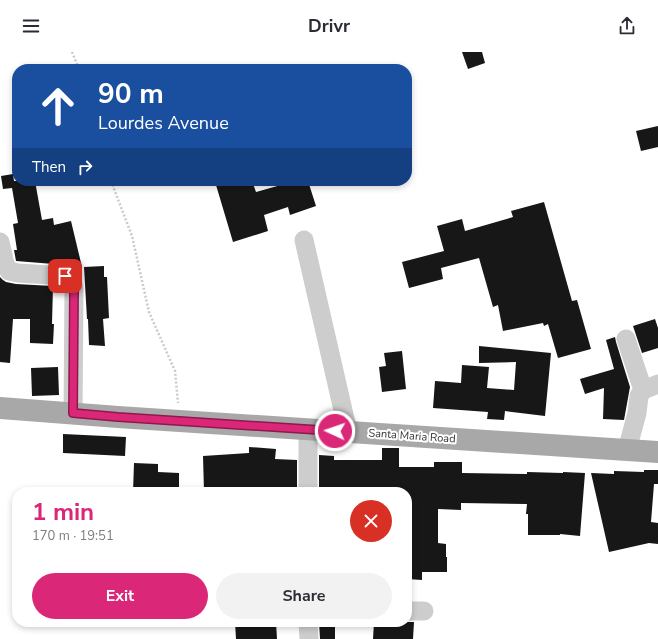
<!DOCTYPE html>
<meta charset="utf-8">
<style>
body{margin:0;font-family:"Nunito Sans",sans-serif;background:#f2f2f3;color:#2b2b33;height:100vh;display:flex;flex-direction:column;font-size:15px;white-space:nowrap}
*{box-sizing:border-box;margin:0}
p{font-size:13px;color:#7c7c81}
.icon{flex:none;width:22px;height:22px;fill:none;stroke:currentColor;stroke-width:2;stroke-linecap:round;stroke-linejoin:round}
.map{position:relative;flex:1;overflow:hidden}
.sheet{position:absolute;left:12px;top:435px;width:400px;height:140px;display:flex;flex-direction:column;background:#fff;border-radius:16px;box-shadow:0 2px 6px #0003}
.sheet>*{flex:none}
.guide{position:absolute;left:12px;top:12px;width:400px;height:122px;border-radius:16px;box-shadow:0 2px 6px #0003;background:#1a4fa0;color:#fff;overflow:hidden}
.pin{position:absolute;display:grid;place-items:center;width:34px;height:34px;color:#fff;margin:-17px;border-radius:8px;box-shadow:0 2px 6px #0006}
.me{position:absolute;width:44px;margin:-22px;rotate:273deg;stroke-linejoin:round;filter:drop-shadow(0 0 3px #0008)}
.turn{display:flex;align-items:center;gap:14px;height:84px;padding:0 20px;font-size:18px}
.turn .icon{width:52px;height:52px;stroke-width:2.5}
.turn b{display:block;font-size:28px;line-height:34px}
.then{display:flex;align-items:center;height:38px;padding:0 20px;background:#0003;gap:8px;font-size:15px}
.round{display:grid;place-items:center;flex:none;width:42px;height:42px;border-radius:21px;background:#f2f2f3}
.summary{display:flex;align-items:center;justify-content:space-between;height:68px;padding:0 20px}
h1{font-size:24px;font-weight:700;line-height:30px;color:#db2777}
.cta{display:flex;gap:8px;margin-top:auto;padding:8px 20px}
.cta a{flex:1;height:46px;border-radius:24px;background:#db2777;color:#fff;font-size:16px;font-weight:700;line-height:46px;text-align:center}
.cta a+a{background:#f2f2f3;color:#2b2b33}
header{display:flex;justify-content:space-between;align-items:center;height:52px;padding:0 20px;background:#fff;font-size:18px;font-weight:700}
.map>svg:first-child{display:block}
</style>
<header><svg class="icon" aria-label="menu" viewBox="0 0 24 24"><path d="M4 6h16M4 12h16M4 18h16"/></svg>Drivr<svg class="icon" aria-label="share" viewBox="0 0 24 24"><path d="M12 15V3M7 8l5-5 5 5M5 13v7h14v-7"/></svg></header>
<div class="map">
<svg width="658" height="587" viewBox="0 0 658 587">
<rect width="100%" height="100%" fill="#fff"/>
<path fill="#171717" d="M 462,0 L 482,0 L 485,11 L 468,17 Z
M 658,74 L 658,95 L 641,99 L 636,79 Z
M 13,122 L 14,129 L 35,129 L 42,168 L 53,166 L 54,173 L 71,169 L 82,215 L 75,217 L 66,213 L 16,209 L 14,198 L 17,198 L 13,172 L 18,171 L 12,136 L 3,137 L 1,124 Z
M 229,129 L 252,129 L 256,140 L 281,133 L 279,129 L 308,129 L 316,154 L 290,163 L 288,155 L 264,163 L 268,179 L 233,190 L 216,133 Z
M 544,150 L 572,249 L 577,248 L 591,297 L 558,306 L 548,272 L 544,274 L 543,271 L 503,279 L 498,253 L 493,255 L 479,206 L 441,216 L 443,227 L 409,236 L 402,210 L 444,199 L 437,174 L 462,167 L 465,179 L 513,165 L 511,159 Z
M 104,214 L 104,225 L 107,225 L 109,266 L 103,267 L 105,294 L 89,293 L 88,267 L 87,267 L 84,215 Z
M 0,225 L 3,228 L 6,230 L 16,232 L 53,234 L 52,272 L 54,272 L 53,292 L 30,291 L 30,267 L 13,267 L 10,311 L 0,310 Z
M 655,267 L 658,276 L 658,296 L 642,301 L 633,274 Z
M 615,285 L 616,290 L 630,335 L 624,368 L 603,367 L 604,336 L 585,342 L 580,327 L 614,317 L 606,288 Z
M 479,294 L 551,301 L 545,364 L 505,359 L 504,368 L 487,367 L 488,360 L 433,356 L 435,329 L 461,331 L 462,313 L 489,315 L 487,336 L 514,338 L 516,310 L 479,311 Z
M 402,299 L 406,337 L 382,340 L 379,315 L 386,314 L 384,301 Z
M 58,315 L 59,343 L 32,344 L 31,316 Z
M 63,382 L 126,385 L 125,404 L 63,401 Z
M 249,395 L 276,397 L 275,407 L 297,408 L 297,440 L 204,440 L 203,404 L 249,401 Z
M 382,396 L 399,396 L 399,415 L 434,415 L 434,410 L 462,410 L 462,421 L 527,422 L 527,420 L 563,421 L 563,420 L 585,421 L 580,484 L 560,482 L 560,483 L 528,483 L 528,462 L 526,462 L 527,452 L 461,451 L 461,458 L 438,457 L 438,491 L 446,492 L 446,505 L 447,505 L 447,520 L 422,520 L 422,528 L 407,527 L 407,440 L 319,440 L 319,403 L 334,404 L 334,408 L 382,408 Z
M 134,411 L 158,412 L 158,420 L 179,421 L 179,440 L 133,440 Z
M 644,418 L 658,418 L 658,432 L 654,432 L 651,470 L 658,471 L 658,492 L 649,491 L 609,500 L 591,421 L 614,422 L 614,419 L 644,420 Z
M 235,570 L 276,570 L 277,587 L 236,587 Z
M 319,570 L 335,570 L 335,587 L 320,587 Z
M 374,570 L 414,570 L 413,587 L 373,587 Z"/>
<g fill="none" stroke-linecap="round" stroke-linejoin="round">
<path stroke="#cacaca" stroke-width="2.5" stroke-dasharray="2 2" stroke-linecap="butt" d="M 72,0 L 79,17
M 111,129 L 132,184 L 149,260 L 175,319 L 178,351"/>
<path stroke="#cdcdcd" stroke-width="19" d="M 304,188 L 348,380
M 0,190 L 5,212 L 9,219 L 18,221 L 65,224 L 72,228 L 74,237 L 73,361
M 626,287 L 643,338
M 308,378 L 308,440
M 627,398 L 637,361 L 639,344 L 643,338 L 658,332
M 407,559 L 424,559
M 308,570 L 309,587"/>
<path stroke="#a8a8a8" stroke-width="22" d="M 0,356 L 118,365 L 658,400"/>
</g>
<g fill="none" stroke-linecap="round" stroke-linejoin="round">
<g stroke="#8e194d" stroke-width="10">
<path id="route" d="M 65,224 L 72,228 L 74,237 L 73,361 L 118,365 L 335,379"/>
</g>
<use href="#route" stroke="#db2777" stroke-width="7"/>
</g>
<g text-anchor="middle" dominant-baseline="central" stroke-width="4" stroke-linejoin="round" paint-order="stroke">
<g font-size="11" fill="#303030" stroke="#fff">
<text transform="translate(412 384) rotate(4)">Santa Maria Road</text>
</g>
</g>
</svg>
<div class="pin" style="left:65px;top:224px;background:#d93025"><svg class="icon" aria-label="arrive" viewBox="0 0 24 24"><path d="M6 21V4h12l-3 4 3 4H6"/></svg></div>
<svg class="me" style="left:335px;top:379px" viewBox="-20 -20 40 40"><circle r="17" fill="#db2777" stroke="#fff" stroke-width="3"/><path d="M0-11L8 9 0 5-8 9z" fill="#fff"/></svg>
<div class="guide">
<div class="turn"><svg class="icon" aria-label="ahead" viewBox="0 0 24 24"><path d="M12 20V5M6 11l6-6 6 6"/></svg><div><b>90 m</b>Lourdes Avenue</div></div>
<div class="then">Then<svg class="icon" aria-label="right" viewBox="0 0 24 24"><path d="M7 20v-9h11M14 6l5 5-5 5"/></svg></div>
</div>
<section class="sheet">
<div class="summary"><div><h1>1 min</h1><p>170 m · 19:51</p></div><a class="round" style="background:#d93025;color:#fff"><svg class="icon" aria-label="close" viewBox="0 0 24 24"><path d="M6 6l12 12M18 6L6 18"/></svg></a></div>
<div class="cta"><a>Exit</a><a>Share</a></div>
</section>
</div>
